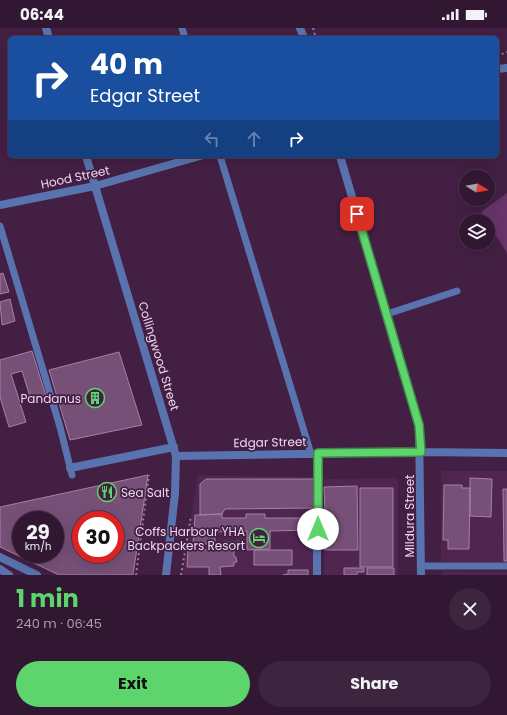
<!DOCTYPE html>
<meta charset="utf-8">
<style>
body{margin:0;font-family:Poppins,sans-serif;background:#3d243f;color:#f1f3f6;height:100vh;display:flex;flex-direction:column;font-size:15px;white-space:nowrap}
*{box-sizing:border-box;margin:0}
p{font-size:13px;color:#a89fac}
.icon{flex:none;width:22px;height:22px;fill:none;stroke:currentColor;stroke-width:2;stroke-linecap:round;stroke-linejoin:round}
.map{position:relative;height:547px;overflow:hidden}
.details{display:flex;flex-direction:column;background:#321733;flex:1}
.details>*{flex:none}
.hud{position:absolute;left:8px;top:8px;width:491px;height:122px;border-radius:6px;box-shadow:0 4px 16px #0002,0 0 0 1px #4d364e;background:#1a4fa0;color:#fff;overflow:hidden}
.needle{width:26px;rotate:101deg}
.buttons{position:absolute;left:459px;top:142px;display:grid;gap:8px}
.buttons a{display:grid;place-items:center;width:36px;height:36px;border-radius:50%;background:#321733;box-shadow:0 4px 16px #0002,0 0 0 1px #4d364e;font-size:20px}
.speed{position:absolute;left:12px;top:483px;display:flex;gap:8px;font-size:20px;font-weight:700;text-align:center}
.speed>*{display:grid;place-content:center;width:52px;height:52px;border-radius:50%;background:#321733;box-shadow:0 4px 16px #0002,0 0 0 1px #4d364e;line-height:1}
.speed small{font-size:10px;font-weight:400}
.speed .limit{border:6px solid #d22;background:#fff;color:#111}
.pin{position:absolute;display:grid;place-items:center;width:34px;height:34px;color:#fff;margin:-17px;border-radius:8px;box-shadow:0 2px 6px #0006}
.me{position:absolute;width:44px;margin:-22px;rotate:0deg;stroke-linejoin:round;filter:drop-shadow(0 0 3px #0008)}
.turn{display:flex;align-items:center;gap:14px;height:84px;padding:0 16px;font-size:18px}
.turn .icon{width:52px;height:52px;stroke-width:2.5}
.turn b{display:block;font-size:28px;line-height:34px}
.lanes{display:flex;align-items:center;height:38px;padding:0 16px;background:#0003;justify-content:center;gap:20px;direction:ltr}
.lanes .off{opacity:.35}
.round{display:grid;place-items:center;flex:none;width:42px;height:42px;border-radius:21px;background:#3d243f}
.head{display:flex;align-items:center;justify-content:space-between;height:68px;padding:0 16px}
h1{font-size:24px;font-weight:700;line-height:30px;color:#5ed56c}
.cta{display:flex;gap:8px;margin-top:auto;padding:8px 16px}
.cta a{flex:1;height:46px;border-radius:24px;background:#5ed56c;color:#111;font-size:16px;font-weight:700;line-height:46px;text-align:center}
.cta a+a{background:#3d243f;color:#f1f3f6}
.status{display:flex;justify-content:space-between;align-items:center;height:28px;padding:0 20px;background:#321733;direction:ltr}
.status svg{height:11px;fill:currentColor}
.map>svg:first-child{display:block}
</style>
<div class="status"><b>06:44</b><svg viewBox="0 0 49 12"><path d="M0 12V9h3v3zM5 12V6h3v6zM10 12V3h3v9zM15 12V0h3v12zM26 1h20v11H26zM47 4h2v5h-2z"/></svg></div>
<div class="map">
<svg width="507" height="547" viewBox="0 0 507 547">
<rect width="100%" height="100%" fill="#431f44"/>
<path fill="#502651" d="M 441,443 L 507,443 L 507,534 L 441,534 Z
M 198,447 L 314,449 L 314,547 L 182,547 Z
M 398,450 L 398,547 L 324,547 L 324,451 Z
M 442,543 L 507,544 L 507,547 L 442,547 Z"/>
<path fill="#68346a" d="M 507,165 L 507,225 L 481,184 Z"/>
<path fill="#2c6971" d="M 237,512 L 241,513 L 240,519 L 223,519 L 225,513 L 235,514 Z"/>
<path fill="#775078" stroke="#a87ea9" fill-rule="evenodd" d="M 3,245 L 9,264 L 0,266 L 0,246 Z
M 10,271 L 15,293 L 2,297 L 0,274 Z
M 32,323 L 46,368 L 31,372 L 22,343 L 11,346 L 26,394 L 9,399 L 0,369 L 0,332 Z
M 119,324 L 142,397 L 70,412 L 49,342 Z
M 148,447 L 133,547 L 59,547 L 0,519 L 0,479 ZM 21,492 L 55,492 L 55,526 L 21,526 ZM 81,492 L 115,492 L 115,526 L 81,526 Z
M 470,450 L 492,451 L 491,489 L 470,488 Z
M 206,451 L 315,451 L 315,480 L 225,481 L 222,486 L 200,487 L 200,456 Z
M 444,457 L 462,457 L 462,460 L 470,460 L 469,521 L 448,521 L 448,512 L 443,512 Z
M 357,458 L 358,522 L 326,522 L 324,521 L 324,508 L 326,506 L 324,459 Z
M 360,460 L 393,460 L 393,539 L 360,539 Z
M 503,461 L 507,461 L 507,533 L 504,533 Z
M 222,486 L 222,490 L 246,490 L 246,486 L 265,486 L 265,490 L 308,490 L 309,502 L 270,503 L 270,521 L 247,522 L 247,503 L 215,504 L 215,516 L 193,516 L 195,487 Z
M 222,518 L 223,522 L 234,522 L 234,529 L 236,529 L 237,534 L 234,534 L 234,538 L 220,539 L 221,547 L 209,547 L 209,539 L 187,539 L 188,521 L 210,522 L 210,519 Z
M 254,522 L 292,522 L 292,537 L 254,537 Z
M 344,540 L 364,540 L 364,544 L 357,544 L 357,547 L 344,547 Z
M 367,540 L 394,540 L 394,547 L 367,547 Z
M 288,542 L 308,542 L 308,547 L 283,547 L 288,546 Z"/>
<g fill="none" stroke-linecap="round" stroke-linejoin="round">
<path stroke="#9a7e9b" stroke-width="2" stroke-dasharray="2 3" stroke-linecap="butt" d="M 313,0 L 316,10
M 497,28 L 507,24
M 136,547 L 149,447
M 181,547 L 191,488"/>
<path stroke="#5973af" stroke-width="7" d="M 182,0 L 185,10
M 220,128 L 311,426
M 0,198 L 60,399 L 72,447
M 387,286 L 457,263
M 421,538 L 507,538"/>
<path stroke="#5973af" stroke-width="8" d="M 46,0 L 49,10
M 300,0 L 304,10
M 497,41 L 507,40
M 86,128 L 176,428 L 175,465 L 166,547
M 340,128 L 419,397 L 421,547
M 0,177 L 95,158 L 200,128
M 317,425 L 317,547
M 176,428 L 421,424 L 507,425
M 70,440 L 174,419
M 0,541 L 9,547"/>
<path stroke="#5973af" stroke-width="8" d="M 0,529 L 37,547"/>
</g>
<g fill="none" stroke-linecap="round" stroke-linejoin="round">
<g stroke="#3d8a46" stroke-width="10">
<path id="route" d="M 318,501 L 318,425 L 421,424 L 419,397 L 357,186"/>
</g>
<use href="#route" stroke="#5ed56c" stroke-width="7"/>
</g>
<defs>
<g id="building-ring" transform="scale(1)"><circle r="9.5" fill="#431f44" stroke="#5ed56c" stroke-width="1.5"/><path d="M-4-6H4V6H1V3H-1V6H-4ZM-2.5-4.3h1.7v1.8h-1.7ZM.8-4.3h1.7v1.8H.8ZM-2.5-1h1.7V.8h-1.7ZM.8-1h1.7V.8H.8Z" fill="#5ed56c"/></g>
<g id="restaurant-ring" transform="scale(1)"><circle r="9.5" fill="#431f44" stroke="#5ed56c" stroke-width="1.5"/><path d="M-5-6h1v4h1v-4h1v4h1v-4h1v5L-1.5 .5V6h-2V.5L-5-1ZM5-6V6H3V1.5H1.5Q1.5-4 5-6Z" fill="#5ed56c"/></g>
<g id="hotel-ring" transform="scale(1)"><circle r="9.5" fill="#431f44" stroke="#5ed56c" stroke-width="1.5"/><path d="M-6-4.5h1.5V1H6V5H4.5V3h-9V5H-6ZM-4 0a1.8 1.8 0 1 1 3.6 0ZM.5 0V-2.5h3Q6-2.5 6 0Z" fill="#5ed56c"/></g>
</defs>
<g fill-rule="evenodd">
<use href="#building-ring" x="95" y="370"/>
<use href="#restaurant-ring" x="107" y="464"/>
<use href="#hotel-ring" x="259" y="510"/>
</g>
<g text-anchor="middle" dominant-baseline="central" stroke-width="3.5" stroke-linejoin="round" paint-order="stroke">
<g font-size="12" fill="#edd7ed" stroke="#431f44">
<text transform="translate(75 149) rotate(-12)">Hood Street</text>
<text transform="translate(159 328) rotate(73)">Collingwood Street</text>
<text transform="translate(270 414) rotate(-1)">Edgar Street</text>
<text transform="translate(409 488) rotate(-90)">Mildura Street</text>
</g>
<g font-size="12" fill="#edd7ed" stroke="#431f44" text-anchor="end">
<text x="81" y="370">Pandanus</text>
<text x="121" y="464" text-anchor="start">Sea Salt</text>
<text x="245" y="503">Coffs Harbour YHA<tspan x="245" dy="14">Backpackers Resort</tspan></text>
</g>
</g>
</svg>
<div class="buttons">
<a><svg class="needle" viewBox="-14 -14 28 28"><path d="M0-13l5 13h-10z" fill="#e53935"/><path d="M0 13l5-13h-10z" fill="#a89fac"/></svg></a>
<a><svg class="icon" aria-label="layers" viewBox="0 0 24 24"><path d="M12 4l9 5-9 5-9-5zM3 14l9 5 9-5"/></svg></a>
</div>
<div class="speed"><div>29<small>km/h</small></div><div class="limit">30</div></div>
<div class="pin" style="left:357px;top:186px;background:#d93025"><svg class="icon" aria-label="arrive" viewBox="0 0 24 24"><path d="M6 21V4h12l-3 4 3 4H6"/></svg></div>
<svg class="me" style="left:318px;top:501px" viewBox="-20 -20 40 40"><circle r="19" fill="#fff"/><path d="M0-13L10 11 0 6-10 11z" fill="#5ed56c"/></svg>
<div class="hud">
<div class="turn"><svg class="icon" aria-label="right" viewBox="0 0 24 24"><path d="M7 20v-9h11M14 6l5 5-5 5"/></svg><div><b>40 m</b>Edgar Street</div></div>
<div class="lanes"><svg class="icon off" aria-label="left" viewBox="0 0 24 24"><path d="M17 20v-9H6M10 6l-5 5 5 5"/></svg><svg class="icon off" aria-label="ahead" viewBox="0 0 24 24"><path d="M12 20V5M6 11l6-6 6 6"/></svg><svg class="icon" aria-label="right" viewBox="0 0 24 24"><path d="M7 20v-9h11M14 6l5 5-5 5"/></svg></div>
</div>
</div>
<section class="details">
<div class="head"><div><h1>1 min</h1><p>240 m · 06:45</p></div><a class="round"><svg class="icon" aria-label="close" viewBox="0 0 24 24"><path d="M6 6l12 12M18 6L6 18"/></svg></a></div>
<div class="cta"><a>Exit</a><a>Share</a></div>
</section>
